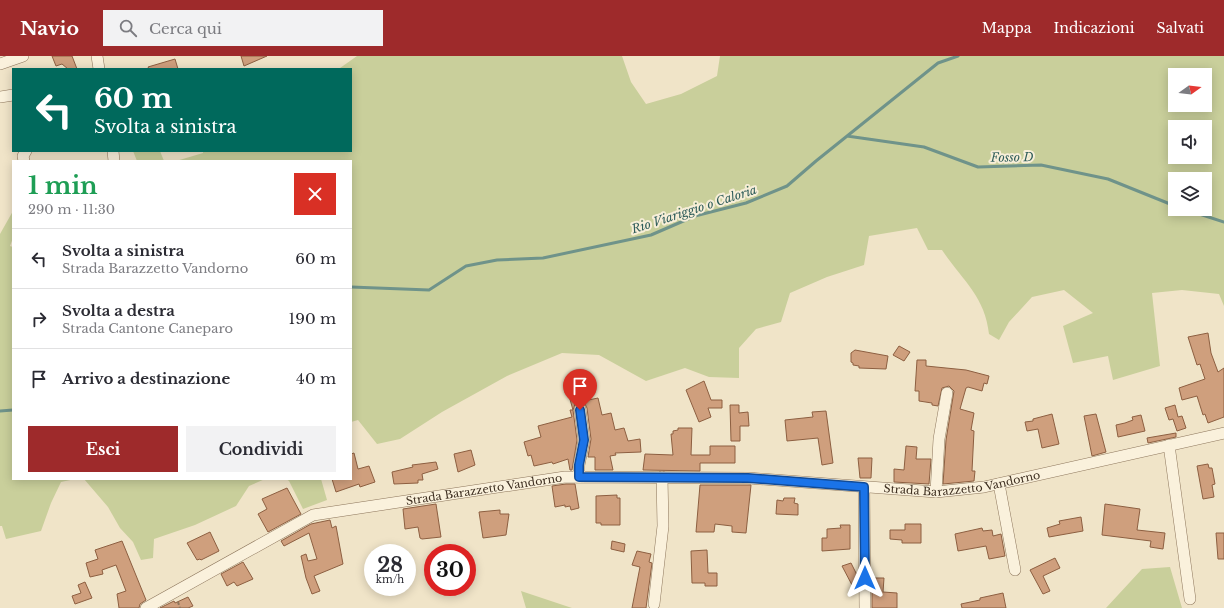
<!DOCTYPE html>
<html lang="it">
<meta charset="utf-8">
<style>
body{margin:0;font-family:"Libre Baskerville",serif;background:#f2f2f3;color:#2b2b33;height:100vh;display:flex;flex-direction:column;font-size:15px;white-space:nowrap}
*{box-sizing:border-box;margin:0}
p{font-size:13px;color:#7c7c81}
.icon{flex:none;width:22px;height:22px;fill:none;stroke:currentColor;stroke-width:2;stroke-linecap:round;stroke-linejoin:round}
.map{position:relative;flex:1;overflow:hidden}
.details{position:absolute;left:12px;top:104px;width:340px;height:320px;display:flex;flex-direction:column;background:#fff;border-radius:0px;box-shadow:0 2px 10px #0003}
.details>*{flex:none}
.hud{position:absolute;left:12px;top:12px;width:340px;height:84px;border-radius:0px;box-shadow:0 2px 10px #0003;background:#00695c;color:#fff;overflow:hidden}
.needle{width:26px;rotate:75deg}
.fabs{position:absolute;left:1168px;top:12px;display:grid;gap:8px}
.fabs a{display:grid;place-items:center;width:44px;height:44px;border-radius:0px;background:#fff;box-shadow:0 2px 10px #0003;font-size:20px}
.speed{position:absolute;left:364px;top:488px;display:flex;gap:8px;font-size:20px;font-weight:700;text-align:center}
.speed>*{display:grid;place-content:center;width:52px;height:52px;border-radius:50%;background:#fff;box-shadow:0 2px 10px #0003;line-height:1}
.speed small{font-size:10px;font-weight:400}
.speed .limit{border:6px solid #d22;background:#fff;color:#111}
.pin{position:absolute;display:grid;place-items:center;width:34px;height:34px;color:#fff;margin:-41px -17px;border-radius:50% 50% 50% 0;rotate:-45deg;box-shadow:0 0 4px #0007}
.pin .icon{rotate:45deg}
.me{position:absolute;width:44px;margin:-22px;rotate:0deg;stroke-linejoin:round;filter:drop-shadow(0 0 3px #0008)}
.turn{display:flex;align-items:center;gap:14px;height:84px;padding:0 16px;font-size:18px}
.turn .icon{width:52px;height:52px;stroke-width:2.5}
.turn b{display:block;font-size:28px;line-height:34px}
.round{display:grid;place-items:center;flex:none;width:42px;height:42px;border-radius:0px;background:#f2f2f3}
.overview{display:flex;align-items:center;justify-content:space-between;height:68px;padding:0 16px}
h1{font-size:24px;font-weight:700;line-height:30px;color:#1e9e55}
.action{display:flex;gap:8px;margin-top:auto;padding:8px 16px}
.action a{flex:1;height:46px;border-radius:0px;background:#9e2a2b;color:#fff;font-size:16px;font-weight:700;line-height:46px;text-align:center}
.action a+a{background:#f2f2f3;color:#2b2b33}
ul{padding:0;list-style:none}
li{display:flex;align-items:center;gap:12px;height:60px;padding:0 16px;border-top:1px solid #e1e1e2}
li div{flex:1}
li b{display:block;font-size:15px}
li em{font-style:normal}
header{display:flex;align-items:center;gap:24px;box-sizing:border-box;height:56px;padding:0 20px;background:#9e2a2b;color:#fff}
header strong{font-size:19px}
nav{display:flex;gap:22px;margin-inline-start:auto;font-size:14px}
.search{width:280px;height:36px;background:#f2f2f3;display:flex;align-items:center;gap:10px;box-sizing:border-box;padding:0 14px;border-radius:0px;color:#7c7c81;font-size:15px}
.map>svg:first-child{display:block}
</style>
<header>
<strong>Navio</strong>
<div class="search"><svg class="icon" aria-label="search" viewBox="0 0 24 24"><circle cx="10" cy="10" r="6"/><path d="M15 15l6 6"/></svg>Cerca qui</div>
<nav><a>Mappa</a><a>Indicazioni</a><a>Salvati</a></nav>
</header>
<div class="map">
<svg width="1224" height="552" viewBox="0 0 1224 552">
<rect width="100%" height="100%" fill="#f0e4c8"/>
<path fill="#c9cf9b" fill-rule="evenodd" d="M 357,0 L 622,0 L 631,26 L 646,48 L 681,38 L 717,20 L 720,0 L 1224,0 L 1224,250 L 1219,238 L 1182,234 L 1152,237 L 1160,310 L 1113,324 L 1108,300 L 1073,307 L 1063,270 L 1093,257 L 1064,234 L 1032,241 L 1009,266 L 999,284 L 989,278 C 985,240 962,224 942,194 L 928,194 L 917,172 L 869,180 L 864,209 L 827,221 L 790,237 L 781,266 L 756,273 L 739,292 L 739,322 L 709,321 L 685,312 L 646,325 L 599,299 L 562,297 L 507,320 L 442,356 L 400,383 L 377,388 L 358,364 L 351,366 L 351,105 L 176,105 L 203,97 L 203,95 L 351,95 L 351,13 L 334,13 L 340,12 ZM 1175,19 L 1205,19 L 1205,49 L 1175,49 ZM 1175,71 L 1205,71 L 1205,101 L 1175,101 ZM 1175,123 L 1205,123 L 1205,153 L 1175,153 Z
M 133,95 L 160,95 L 164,105 L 137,105 Z
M 13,155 L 13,182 L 10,190 L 13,191 L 13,423 L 75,423 L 61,426 L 51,447 L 41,475 L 6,483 L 2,470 L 0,470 L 0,178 Z
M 84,423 L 265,423 L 249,430 L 236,450 L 195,469 L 154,483 L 153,502 L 141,504 L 133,486 L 120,472 L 108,451 Z
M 286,423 L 321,423 L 327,444 L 303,453 L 289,425 Z
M 1170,511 L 1182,552 L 1106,552 L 1142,513 Z
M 521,535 L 572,552 L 526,552 Z"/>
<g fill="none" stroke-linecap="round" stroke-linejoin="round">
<path stroke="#6f938a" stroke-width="3" d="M 847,80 L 924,91 L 978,111 L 1041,109 L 1108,123 L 1175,150
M 1184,153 L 1224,166
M 351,231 L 429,234 L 466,210 L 497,204 L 543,202 L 651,179 L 695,160 L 746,147 L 787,130 L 816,105 L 938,7 L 958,0
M 0,355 L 13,354"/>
</g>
<path fill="#cf9f7d" stroke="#8d5f41" d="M 52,0 L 72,0 L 77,13 L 68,13 L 62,8 L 56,10 Z
M 241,0 L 267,0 L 244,10 Z
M 175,3 L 178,13 L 149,13 L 148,11 Z
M 1208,277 L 1211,297 L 1218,316 L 1224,312 L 1224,361 L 1208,367 L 1205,358 L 1203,359 L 1197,340 L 1182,344 L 1179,332 L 1205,323 L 1200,308 L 1197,309 L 1188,281 Z
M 899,290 L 910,296 L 904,305 L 893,299 Z
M 855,294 L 888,300 L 886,313 L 859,312 L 859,310 L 853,309 L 853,307 L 851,306 L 851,297 Z
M 917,304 L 926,304 L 926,310 L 966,314 L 989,320 L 987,328 L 984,327 L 982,335 L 968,331 L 966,332 L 960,353 L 974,357 L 971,374 L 974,375 L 972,415 L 975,415 L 974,425 L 943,428 L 946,384 L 954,335 L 949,330 L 942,332 L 938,350 L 932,349 L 932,347 L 919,345 L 919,335 L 915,335 Z
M 704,325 L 711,344 L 722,344 L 722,352 L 708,352 L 711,361 L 699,366 L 686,334 Z
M 566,329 L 579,346 L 598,342 L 602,359 L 611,357 L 615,374 L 624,372 L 628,385 L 640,383 L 641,396 L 615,397 L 616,399 L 610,400 L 613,414 L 595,414 L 595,401 L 588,401 L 591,383 L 587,352 L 585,348 L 580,346 L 575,348 L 573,354 L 577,384 L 572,414 L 570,414 L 568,403 L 553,408 L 552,406 L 534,410 L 531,399 L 528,400 L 524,386 L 541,381 L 538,370 L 572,361 L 570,354 L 573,354 Z
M 730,349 L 739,349 L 739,357 L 748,356 L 749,370 L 740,370 L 740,385 L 731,385 Z
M 1175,349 L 1178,361 L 1182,360 L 1186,372 L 1177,375 L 1173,363 L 1169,364 L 1165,352 Z
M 826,355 L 833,407 L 822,409 L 818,382 L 787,385 L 785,364 L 813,361 L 812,356 Z
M 1052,358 L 1059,388 L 1042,392 L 1038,373 L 1027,375 L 1025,366 L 1033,365 L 1033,363 Z
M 1096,358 L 1106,396 L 1092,400 L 1084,360 Z
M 1141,359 L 1145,375 L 1118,381 L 1116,369 L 1125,367 L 1133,364 L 1132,361 Z
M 678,372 L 692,372 L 691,399 L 710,399 L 710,390 L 735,390 L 735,407 L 700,407 L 700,415 L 643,414 L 645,398 L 673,399 L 671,378 L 673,378 L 673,375 L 678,374 Z
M 1176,377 L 1176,381 L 1148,387 L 1147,382 Z
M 906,390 L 917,391 L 916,403 L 931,403 L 929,428 L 894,426 L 894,413 L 904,414 Z
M 471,394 L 475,409 L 458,416 L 454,398 Z
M 354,397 L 358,413 L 369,410 L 375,426 L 360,431 L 359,428 L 336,436 L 332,423 L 351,423 L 351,398 Z
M 858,402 L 872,402 L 871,422 L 860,422 Z
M 436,406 L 438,413 L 422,418 L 423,424 L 418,424 L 418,427 L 394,428 L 392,416 L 413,411 L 412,409 Z
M 1208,408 L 1209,412 L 1212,412 L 1215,428 L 1212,429 L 1214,441 L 1203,443 L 1197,410 Z
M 566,428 L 575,428 L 579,452 L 571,454 L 570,450 L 565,451 L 565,449 L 555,451 L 552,430 Z
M 700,429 L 751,429 L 746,477 L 732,476 L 732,470 L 715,468 L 714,476 L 696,476 Z
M 287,432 L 301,458 L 268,476 L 258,458 L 267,453 L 262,443 Z
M 617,439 L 617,442 L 620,442 L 620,469 L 601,469 L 601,467 L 596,467 L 596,440 Z
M 784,442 L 795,442 L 794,447 L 798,448 L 798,459 L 776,458 L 777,444 L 783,445 Z
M 436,448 L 441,481 L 422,483 L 420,482 L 418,471 L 405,473 L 403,453 Z
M 1105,448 L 1140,453 L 1137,474 L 1165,477 L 1163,493 L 1150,491 L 1151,485 L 1102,479 Z
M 500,454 L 500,458 L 509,458 L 506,479 L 483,482 L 479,456 Z
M 1081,461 L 1083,475 L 1049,481 L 1047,472 L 1060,468 L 1059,465 Z
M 330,464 L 332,472 L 336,470 L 343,508 L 314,520 L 320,535 L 312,538 L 306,522 L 301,500 L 306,498 L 308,505 L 317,503 L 309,477 L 284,490 L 281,485 L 311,468 Z
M 905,468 L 921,468 L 921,487 L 902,487 L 902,484 L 890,483 L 890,474 L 905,474 Z
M 840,469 L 850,469 L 850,493 L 822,495 L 822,482 L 827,482 L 827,473 L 841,472 Z
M 982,472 L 983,475 L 992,474 L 993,480 L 1001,478 L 1005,500 L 989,503 L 986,490 L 958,495 L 955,478 Z
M 210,476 L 219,495 L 201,504 L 200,503 L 197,504 L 187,487 Z
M 1216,477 L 1224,477 L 1224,503 L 1218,503 Z
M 122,485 L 146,544 L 140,548 L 139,552 L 119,552 L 117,538 L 126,535 L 116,509 L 102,514 L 103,518 L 90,521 L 86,507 L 98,503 L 95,494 Z
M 612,485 L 625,488 L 624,496 L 611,493 Z
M 707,494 L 708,517 L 717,517 L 717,530 L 705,530 L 705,527 L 692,527 L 691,495 Z
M 637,495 L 651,498 L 649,506 L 652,507 L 646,552 L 632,552 L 640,511 L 632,509 Z
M 1055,502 L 1060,512 L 1043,520 L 1050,535 L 1043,538 L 1030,514 Z
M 243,506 L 253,523 L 237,530 L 234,526 L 227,530 L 221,518 Z
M 851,507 L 858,521 L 858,527 L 852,529 L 842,510 Z
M 874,522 L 884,522 L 883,536 L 897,537 L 897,552 L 872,552 L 872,527 L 874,527 Z
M 85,526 L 92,542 L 75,548 L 72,540 L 81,537 L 78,529 Z
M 1003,537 L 1006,552 L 962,552 L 961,548 L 980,544 L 980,542 Z
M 188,541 L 193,550 L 188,552 L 160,552 L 174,545 L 175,547 Z"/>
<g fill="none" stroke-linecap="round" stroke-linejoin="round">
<g stroke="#8d765c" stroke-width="12">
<g id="minor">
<path d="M 97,0 L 99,13"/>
<path d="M 0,8 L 23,0"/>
<path d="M 0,41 L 13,39"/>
<path d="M 113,95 L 114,105"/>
<path d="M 24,105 L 23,100 L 26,95"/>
<path d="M 1169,389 L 1190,543"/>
<path d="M 579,421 L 579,409 L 584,384 L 580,353"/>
<path d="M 999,428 L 1015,514"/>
<path d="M 864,431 L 865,552"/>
<path d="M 936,436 L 939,383 L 947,337"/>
<path d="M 654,548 L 663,470 L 662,421"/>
<path id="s1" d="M 146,552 L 313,459 L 565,421 L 748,422 L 936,436 L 984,431 L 1224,377"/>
</g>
</g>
<path stroke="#8d765c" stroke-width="2" stroke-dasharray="3 2" stroke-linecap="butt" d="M 178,546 L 180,552"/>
<use href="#minor" stroke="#faf1dc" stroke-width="11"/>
</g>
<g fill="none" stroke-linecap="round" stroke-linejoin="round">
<g stroke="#114b97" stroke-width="10">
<path id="route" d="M 580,354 L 584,384 L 579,409 L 579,421 L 748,422 L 864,431 L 865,522"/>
</g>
<use href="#route" stroke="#1a73e8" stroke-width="7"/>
</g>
<g text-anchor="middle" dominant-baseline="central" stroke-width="4" stroke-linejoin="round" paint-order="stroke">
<g font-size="11" fill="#3d2e20" stroke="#f7eed8">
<text stroke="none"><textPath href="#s1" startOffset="844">Strada Barazzetto Vandorno</textPath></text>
<text stroke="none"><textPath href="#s1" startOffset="364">Strada Barazzetto Vandorno</textPath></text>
</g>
<g font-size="12" font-style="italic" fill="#2f5d5a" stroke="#f7eed8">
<text transform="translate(1012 101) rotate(-1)">Fosso D</text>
<text transform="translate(694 153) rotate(-18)">Rio Viariggio o Caloria</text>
</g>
</g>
</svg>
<div class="fabs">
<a><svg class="needle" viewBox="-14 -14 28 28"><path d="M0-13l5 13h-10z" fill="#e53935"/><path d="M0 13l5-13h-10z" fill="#7c7c81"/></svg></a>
<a><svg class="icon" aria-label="sound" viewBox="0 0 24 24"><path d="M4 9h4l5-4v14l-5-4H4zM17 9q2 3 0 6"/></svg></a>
<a><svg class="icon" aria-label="layers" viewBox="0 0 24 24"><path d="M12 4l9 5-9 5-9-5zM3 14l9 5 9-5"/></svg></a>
</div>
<div class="speed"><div>28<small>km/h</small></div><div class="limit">30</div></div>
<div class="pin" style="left:580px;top:354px;background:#d93025"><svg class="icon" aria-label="arrive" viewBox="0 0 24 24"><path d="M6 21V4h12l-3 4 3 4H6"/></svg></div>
<svg class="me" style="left:865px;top:522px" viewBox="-20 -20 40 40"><path d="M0-17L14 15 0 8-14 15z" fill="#1a73e8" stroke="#fff" stroke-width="4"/></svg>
<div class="hud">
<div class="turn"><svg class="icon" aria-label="left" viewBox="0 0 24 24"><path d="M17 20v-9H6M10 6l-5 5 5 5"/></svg><div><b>60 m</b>Svolta a sinistra</div></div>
</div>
<section class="details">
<div class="overview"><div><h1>1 min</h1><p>290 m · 11:30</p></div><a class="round" style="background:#d93025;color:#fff"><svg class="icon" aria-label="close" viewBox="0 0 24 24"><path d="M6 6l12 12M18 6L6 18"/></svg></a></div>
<ul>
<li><svg class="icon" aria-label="left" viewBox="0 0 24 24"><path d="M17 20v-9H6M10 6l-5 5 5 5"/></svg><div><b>Svolta a sinistra</b><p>Strada Barazzetto Vandorno</p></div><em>60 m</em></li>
<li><svg class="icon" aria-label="right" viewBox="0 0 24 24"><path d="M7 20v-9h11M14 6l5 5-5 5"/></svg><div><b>Svolta a destra</b><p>Strada Cantone Caneparo</p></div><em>190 m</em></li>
<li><svg class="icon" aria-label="arrive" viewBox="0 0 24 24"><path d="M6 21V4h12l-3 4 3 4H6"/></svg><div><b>Arrivo a destinazione</b></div><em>40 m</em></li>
</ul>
<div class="action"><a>Esci</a><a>Condividi</a></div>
</section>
</div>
